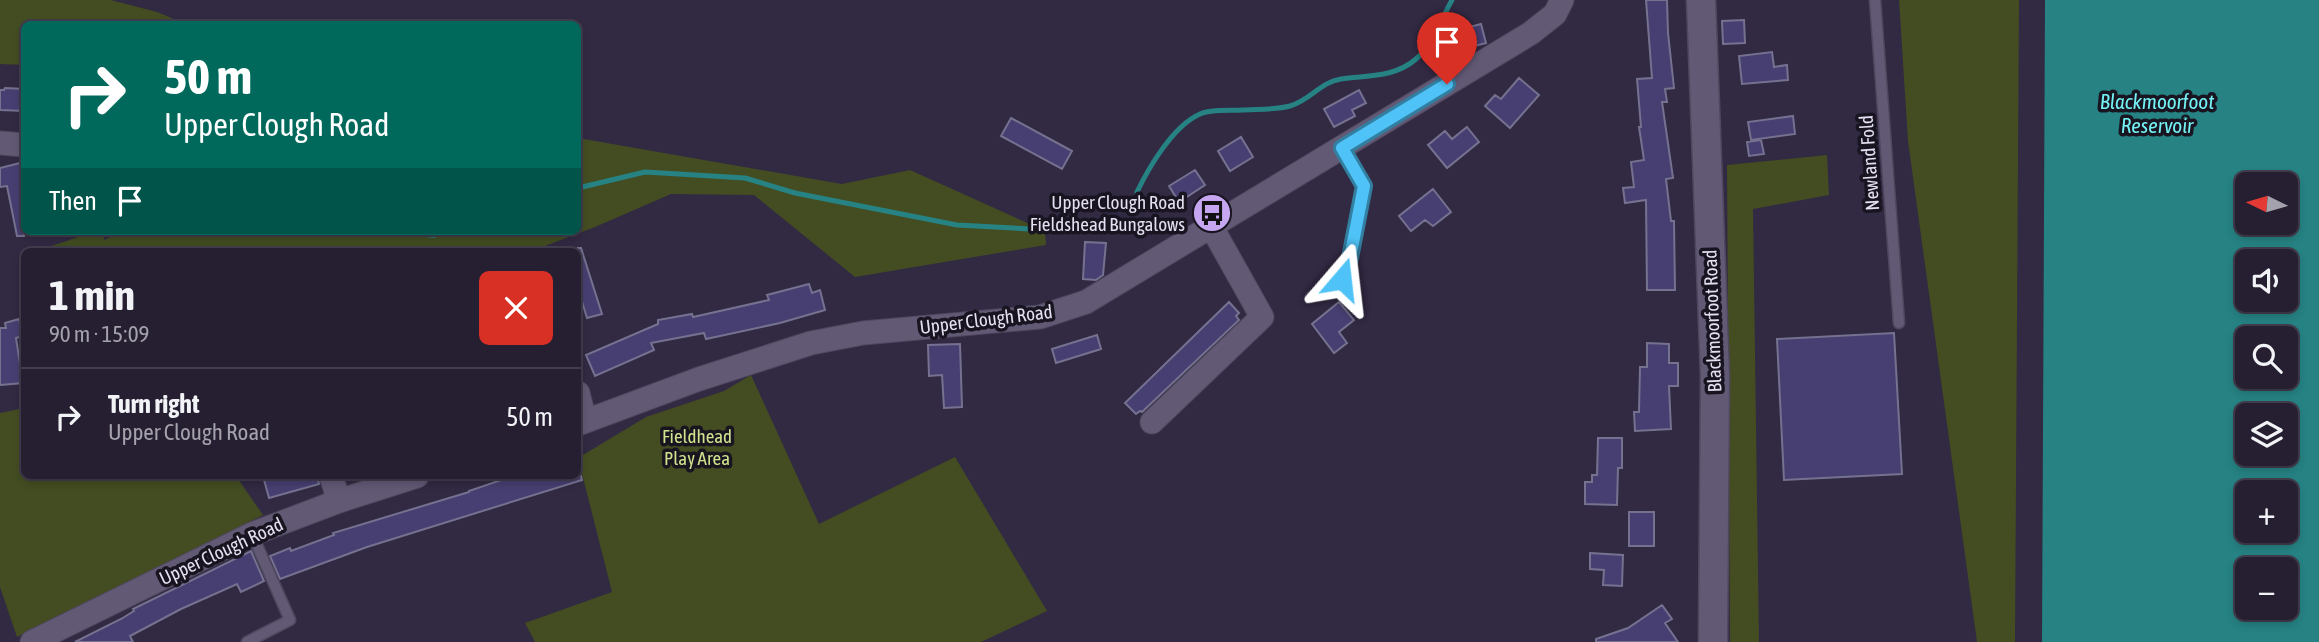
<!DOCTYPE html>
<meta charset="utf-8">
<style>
body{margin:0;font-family:"Asap Condensed",sans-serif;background:#322c3e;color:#f1f3f6;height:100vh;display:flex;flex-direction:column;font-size:26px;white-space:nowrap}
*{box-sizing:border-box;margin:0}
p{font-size:23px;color:#a4a2ac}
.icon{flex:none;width:38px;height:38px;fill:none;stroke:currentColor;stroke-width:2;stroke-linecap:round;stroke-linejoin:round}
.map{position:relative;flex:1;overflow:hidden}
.details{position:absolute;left:21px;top:248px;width:560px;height:231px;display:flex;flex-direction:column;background:#261f32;border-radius:10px;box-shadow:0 4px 10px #0003,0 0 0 2px #423d4d}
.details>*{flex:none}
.top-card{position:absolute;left:21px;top:21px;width:560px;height:214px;border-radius:10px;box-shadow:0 4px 10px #0003,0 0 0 2px #423d4d;background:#00695c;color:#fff;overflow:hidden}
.needle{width:46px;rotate:275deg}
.buttons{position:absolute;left:2235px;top:172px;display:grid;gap:14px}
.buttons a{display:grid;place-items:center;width:63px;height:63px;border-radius:10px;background:#261f32;box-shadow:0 4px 10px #0003,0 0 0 2px #423d4d;font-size:35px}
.pin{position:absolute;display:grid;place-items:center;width:60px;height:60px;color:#fff;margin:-72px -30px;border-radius:50% 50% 50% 0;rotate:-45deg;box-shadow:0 0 7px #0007}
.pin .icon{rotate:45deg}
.me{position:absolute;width:77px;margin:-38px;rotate:17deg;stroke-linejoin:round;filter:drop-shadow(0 0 5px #0008)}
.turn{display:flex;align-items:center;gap:24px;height:147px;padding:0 28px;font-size:32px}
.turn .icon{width:91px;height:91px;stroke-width:2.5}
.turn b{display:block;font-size:49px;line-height:60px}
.then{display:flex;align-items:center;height:66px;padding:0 28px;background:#0003;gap:14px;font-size:26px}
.round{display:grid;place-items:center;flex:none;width:74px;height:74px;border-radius:10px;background:#322c3e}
.head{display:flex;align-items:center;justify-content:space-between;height:119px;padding:0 28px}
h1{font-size:42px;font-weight:700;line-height:52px}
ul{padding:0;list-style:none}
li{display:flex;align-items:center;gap:21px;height:98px;padding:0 28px;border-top:2px solid #423d4d}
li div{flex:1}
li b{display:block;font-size:26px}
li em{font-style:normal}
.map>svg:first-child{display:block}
</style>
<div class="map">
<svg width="2319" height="642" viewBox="0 0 2319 642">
<rect width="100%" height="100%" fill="#322943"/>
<path fill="#434d21" d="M 0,0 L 111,0 L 157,12 L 186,24 L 24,24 L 24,65 L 0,64 Z
M 1899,0 L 2019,0 L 2015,642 L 1977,642 L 1908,141 Z
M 578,138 L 842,184 L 910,170 L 1045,231 L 1046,245 L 855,277 L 754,195 L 671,194 L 595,227 L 529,252 L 34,252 L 96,231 L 103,231 L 104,240 L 123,231 L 578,231 Z
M 1827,155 L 1829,195 L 1753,209 L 1759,642 L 1730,642 L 1727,165 Z
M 751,375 L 819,524 L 955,457 L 1047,611 L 981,642 L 535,642 L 525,623 L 612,592 L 578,458 L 646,417 L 724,391 Z
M 24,408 L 24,476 L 236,476 L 263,515 L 17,637 L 0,587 L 0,413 Z"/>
<path fill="#268283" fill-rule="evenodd" d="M 2045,0 L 2319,0 L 2319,642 L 2042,642 ZM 2247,184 L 2286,184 L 2286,222 L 2247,222 ZM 2247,261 L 2286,261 L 2286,299 L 2247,299 ZM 2247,338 L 2286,338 L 2286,376 L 2247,376 ZM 2247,415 L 2286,415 L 2286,453 L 2247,453 ZM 2247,492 L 2286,492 L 2286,530 L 2247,530 ZM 2247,569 L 2286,569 L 2286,607 L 2247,607 Z
M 367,231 L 441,231 L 435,238 Z"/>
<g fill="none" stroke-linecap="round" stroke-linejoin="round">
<path stroke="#268283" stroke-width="5" d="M 578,188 L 645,172 L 745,178 L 795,193 L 957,225 L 1067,231 L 1100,229
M 1137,192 C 1149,167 1173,126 1200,114 C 1211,109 1230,111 1242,110 C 1257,109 1275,110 1290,106 C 1311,100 1320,82 1341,79 C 1367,75 1394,78 1416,59 C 1435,42 1440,21 1452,0"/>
</g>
<path fill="#473f71" stroke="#757290" stroke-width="2" d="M 1646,0 L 1667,0 L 1668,33 L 1674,88 L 1665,89 L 1667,102 L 1662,102 L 1673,178 L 1666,179 L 1671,221 L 1674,221 L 1675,290 L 1647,290 L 1646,200 L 1625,203 L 1623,188 L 1634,187 L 1631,162 L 1644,160 L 1639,127 L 1641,127 L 1637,79 L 1652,78 Z
M 1744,20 L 1745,43 L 1723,44 L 1722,21 Z
M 1481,24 L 1486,43 L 1463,49 L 1458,30 Z
M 1772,52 L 1774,67 L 1787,65 L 1788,80 L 1742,84 L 1739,56 Z
M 1519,78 L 1539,95 L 1510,128 L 1485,106 L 1495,95 L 1501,99 Z
M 5,88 L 24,89 L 24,111 L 0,110 L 0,90 L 4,90 Z
M 1359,90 L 1366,103 L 1352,110 L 1355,116 L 1334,127 L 1324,109 Z
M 1793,116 L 1795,134 L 1751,140 L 1748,122 Z
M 1011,118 L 1072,151 L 1062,169 L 1001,136 Z
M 1467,127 L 1479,142 L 1447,168 L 1428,145 L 1445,131 L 1452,139 Z
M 1241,137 L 1253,157 L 1230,171 L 1218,151 Z
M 1761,140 L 1764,154 L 1749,156 L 1747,142 Z
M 24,162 L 24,236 L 17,236 L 7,186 L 0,187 L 0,168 Z
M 1195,170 L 1205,185 L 1179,202 L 1169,186 Z
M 1433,189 L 1451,212 L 1433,226 L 1425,220 L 1411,231 L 1399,216 Z
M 1085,242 L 1106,243 L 1103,275 L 1096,280 L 1083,279 Z
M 578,248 L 581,248 L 602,314 L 587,318 L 580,295 L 578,296 Z
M 809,284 L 812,293 L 820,290 L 825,310 L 780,323 L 706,339 L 704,333 L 651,343 L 654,350 L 595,376 L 586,355 L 658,324 L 658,320 L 692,314 L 693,317 L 769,300 L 767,295 Z
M 1229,302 L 1239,313 L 1236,316 L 1239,320 L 1142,412 L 1140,411 L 1136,414 L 1125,403 Z
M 1339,302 L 1354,320 L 1339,332 L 1347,343 L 1334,353 L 1312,324 Z
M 19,319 L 23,336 L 16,338 L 23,383 L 0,385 L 0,328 L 6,328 L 5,323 Z
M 1894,333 L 1902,474 L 1784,480 L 1777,339 Z
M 1097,335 L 1101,349 L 1056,363 L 1052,349 Z
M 1647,343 L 1669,344 L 1669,363 L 1678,363 L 1678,386 L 1669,386 L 1671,429 L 1635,431 L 1634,412 L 1639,412 L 1640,367 L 1647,367 Z
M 960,344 L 962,407 L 944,408 L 942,375 L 929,376 L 928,345 Z
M 1598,438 L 1622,438 L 1622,468 L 1618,468 L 1617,505 L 1585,504 L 1585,482 L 1592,482 L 1592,475 L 1597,475 Z
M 263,476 L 317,476 L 319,484 L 269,498 Z
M 513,476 L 581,476 L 582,480 L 367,547 L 280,579 L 270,556 L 290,548 L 291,551 L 334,535 L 333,533 L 469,492 L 469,491 Z
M 1629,512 L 1654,512 L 1654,546 L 1629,546 Z
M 251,551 L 264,581 L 241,592 L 237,584 L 181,609 L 130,636 L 133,642 L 75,642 L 121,619 L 134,611 L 133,609 Z
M 1590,553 L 1623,555 L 1622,586 L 1603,585 L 1604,570 L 1590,569 Z
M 1662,605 L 1672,619 L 1665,623 L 1678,642 L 1596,642 L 1596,639 L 1628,628 Z"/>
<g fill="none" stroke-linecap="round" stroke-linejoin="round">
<g stroke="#4f475d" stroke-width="13">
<path id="service" d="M 1875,0 L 1899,323
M 1311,297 L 1342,279 L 1351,258 L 1364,186 L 1342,148
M 247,642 L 290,620 L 252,534"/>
</g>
<g stroke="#4f475d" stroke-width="25">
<path id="minor" d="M 0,143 L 24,145
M 578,393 L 585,421
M 1152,422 L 1262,317 L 1211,226
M 578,424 L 699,379 L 811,343 L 863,333 L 1040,317 L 1086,302 L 1531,33 L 1555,14 L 1562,0
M 331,476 L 339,501
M 32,642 L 252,534 L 339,501 L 417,476"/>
</g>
<g stroke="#4f475d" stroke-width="31">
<path id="tertiary" d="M 1701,0 L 1715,375 L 1713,642"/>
</g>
<use href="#service" stroke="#625975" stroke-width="10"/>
<use href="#minor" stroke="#625975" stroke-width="23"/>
<use href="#tertiary" stroke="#625975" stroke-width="28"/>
</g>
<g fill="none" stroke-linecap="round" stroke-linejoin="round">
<g stroke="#337fa1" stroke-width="18">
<path id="route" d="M 1342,279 L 1350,258 L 1364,186 L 1342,148 L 1447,84"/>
</g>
<use href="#route" stroke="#4fc3f7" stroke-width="12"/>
</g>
<defs>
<g id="bus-disc" transform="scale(2.0125)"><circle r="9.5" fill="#c6a6f0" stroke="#181420"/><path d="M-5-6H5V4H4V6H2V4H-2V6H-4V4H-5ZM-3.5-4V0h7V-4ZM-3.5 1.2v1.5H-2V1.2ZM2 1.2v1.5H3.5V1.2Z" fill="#111"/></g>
</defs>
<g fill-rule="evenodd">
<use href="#bus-disc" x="1212" y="213"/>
</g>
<g text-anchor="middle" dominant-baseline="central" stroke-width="7" stroke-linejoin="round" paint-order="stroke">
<g font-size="19" fill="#e5e0f1" stroke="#181420">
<text transform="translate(1869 163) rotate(-94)">Newland Fold</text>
<text transform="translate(986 319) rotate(-7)">Upper Clough Road</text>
<text transform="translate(1712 321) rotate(-92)">Blackmoorfoot Road</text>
<text transform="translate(221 551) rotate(-25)">Upper Clough Road</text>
</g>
<g font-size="19" fill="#e5e0f1" stroke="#181420" text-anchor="end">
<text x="1185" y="202">Upper Clough Road<tspan x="1185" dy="22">Fieldshead Bungalows</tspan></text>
</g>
<g font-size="19" fill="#cfe38d" stroke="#181420">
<text x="697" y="436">Fieldhead<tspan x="697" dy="22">Play Area</tspan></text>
</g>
<g font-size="21" font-style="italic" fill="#74f3f5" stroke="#181420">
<text x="2157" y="101">Blackmoorfoot<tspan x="2157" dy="24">Reservoir</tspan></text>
</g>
</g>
</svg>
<div class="buttons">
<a><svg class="needle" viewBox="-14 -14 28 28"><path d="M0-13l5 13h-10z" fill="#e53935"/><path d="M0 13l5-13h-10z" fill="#a4a2ac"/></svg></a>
<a><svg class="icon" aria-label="sound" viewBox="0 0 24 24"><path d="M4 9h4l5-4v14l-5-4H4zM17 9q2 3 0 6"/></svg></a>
<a><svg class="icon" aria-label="search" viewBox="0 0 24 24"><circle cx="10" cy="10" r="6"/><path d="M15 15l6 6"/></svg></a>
<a><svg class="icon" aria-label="layers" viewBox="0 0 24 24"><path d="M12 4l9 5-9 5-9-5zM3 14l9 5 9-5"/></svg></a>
<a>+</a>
<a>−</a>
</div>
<div class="pin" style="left:1447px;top:84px;background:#d93025"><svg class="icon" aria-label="arrive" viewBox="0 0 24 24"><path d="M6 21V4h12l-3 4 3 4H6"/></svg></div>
<svg class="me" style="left:1342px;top:279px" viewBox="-20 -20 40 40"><path d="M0-17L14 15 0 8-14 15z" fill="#4fc3f7" stroke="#fff" stroke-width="4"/></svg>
<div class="top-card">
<div class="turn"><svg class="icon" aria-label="right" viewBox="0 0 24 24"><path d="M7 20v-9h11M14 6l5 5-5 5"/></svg><div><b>50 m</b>Upper Clough Road</div></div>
<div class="then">Then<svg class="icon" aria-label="arrive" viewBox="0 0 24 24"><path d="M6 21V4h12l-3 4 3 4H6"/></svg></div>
</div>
<section class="details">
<div class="head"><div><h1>1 min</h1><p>90 m · 15:09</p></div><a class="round" style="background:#d93025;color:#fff"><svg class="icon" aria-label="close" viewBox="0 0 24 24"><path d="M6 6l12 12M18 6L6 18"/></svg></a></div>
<ul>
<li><svg class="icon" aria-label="right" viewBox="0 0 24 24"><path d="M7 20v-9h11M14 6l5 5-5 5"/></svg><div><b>Turn right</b><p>Upper Clough Road</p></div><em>50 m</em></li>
</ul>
</section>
</div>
